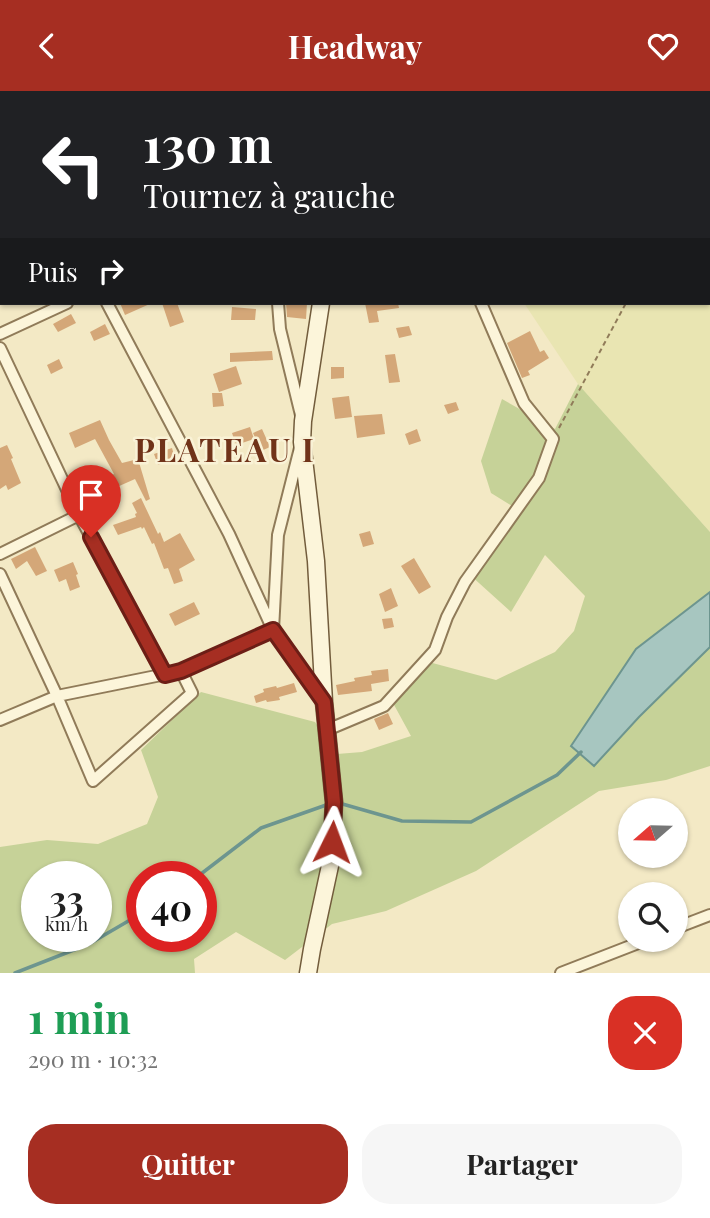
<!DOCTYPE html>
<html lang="fr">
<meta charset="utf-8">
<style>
body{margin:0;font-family:"Playfair Display",serif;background:#f6f6f6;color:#222;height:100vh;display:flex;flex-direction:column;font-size:26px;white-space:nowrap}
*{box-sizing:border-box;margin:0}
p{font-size:23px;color:#767676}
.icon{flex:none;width:38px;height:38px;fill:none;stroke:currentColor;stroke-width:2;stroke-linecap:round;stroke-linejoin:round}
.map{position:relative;height:882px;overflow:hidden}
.side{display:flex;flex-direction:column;background:#fff;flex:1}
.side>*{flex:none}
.banner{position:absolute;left:0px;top:0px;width:710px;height:214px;box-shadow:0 2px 5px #0004;background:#202124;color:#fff;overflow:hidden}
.needle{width:46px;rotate:250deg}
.controls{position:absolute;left:618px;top:707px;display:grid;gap:14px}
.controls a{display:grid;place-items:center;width:70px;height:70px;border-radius:50%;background:#fff;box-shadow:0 2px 5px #0004;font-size:35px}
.speed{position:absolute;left:21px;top:770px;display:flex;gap:14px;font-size:35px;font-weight:700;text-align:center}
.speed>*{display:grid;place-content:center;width:91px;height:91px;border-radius:50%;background:#fff;box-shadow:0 2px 5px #0004;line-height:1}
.speed small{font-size:18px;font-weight:400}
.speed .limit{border:10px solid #d22;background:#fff;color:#111}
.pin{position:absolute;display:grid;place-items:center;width:60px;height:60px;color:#fff;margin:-72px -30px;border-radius:50% 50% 50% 0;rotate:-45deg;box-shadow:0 0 7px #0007}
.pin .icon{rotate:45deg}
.me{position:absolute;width:77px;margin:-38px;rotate:3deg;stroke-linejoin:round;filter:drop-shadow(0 0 5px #0008)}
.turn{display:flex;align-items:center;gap:24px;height:147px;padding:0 28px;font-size:32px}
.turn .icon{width:91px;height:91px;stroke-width:2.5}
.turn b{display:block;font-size:49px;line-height:60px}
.then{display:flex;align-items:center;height:66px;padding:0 28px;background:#0003;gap:14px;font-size:26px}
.round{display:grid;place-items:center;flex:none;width:74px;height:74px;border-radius:28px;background:#f6f6f6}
.head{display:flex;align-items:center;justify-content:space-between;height:119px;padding:0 28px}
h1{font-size:42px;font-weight:700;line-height:52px;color:#1e9e55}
.action{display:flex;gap:14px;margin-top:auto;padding:14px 28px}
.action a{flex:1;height:80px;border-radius:28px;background:#a62e22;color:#fff;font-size:28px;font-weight:700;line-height:80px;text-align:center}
.action a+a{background:#f6f6f6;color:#222}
header{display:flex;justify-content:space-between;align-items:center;height:91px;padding:0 28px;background:#a62e22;color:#fff;font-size:32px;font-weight:700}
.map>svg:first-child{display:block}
</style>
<header><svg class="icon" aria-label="back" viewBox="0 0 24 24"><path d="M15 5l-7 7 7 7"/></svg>Headway<svg class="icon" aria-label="heart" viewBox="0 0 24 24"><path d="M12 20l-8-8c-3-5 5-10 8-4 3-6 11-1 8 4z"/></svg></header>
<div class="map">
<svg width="710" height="882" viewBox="0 0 710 882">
<rect width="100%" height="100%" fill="#f3e9c5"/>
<path fill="#e9e5b2" d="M 541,0 L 710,0 L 710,441 L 578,293 L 524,212 L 709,212 L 709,2 L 541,2 Z"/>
<path fill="#c6d298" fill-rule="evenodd" d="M 578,293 L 710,441 L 710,675 L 666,689 L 599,700 L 476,780 L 386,820 L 332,833 L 285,869 L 236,841 L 194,868 L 195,882 L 0,882 L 0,756 L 47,749 L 98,753 L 147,733 L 158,706 L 141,659 L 201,601 L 315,631 L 337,663 L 362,661 L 411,645 L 393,612 L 425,570 L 496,589 L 555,561 L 574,540 L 585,505 L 545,464 L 511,521 L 469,483 L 517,418 L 491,402 L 481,370 L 502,308 L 555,338 ZM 37,786 L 96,786 L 96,845 L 37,845 ZM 142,786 L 201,786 L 201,845 L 142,845 Z"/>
<path fill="#a7c6c0" stroke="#6d958f" stroke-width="2" d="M 710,501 L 710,556 L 639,626 L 594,675 L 571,655 L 636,558 Z"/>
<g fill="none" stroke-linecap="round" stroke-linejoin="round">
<path stroke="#6d958f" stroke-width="3.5" d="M 339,712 L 402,730 L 471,731 L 557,684 L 581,661
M 197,786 L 261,737 L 329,713
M 15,882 L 89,853 L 142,822"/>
</g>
<path fill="#d4a778" d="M 120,212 L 152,212 L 125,224 Z
M 162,212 L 177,212 L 184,231 L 170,236 Z
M 286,212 L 307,212 L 306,228 L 287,226 Z
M 365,212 L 398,212 L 399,217 L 377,220 L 379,231 L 369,232 Z
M 232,216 L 256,218 L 255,229 L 231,229 Z
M 71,223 L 76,232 L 58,241 L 53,233 Z
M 105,233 L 110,243 L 94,250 L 90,241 Z
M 409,235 L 412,244 L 399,247 L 396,237 Z
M 530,240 L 540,261 L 544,259 L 549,267 L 528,280 L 530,284 L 522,287 L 507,252 Z
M 272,260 L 273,269 L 230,271 L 230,262 Z
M 395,263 L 400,291 L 389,292 L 385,264 Z
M 59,268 L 63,277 L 51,283 L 47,274 Z
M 236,275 L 242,293 L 219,301 L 213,283 Z
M 331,276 L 344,276 L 344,287 L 331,288 Z
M 212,302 L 222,302 L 224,315 L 213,316 Z
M 349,305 L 352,326 L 335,328 L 332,307 Z
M 456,311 L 459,319 L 448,323 L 444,314 Z
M 382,323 L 385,343 L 357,347 L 354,325 Z
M 100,329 L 109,349 L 122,372 L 138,368 L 150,408 L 146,410 L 135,388 L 117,396 L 112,384 L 114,383 L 95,348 L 75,357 L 69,342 Z
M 250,336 L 254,348 L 236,354 L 232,342 Z
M 262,338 L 270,356 L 261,360 L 253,342 Z
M 417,338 L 421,350 L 409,354 L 405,343 Z
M 7,354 L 13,367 L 11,368 L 21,392 L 8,399 L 6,394 L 0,398 L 0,357 Z
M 172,357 L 175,368 L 158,374 L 154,363 Z
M 141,407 L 158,443 L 160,441 L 164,451 L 180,442 L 195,469 L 179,478 L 183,490 L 174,493 L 168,477 L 164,478 L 154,452 L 152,453 L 144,436 L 142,438 L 141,436 L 118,444 L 113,434 L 136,426 L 135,423 L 137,422 L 132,412 Z
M 370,440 L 374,453 L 363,456 L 359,443 Z
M 35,456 L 47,480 L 36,485 L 27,470 L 16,478 L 11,468 Z
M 414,467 L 431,496 L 419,503 L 401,475 Z
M 73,471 L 78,483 L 76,484 L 80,496 L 70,500 L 66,488 L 59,491 L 54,479 Z
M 391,497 L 398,515 L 385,521 L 379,503 Z
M 194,511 L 200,523 L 175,535 L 169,523 Z
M 392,527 L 394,536 L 384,538 L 382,528 Z
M 388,578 L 389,590 L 371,593 L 372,600 L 338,604 L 336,594 L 355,590 L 354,587 L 372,584 L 371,580 Z
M 294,592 L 297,601 L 279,606 L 280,609 L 267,611 L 266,609 L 256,612 L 254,605 L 264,601 L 263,598 L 276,595 L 277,597 Z
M 388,622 L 393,633 L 379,639 L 374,628 Z"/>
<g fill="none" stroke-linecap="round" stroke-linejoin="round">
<g stroke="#907b59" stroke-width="14">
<path id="street" d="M 119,0 L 121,2
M 370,0 L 375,2
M 340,2 L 347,0
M 0,48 L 2,51
M 107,212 L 229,443 L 273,539 L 322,609
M 278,212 L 280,238 L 301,324
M 0,243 L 67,212
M 0,257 L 79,424 L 165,584
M 0,463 L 79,424
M 0,483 L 57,605 L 93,690 L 192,602 L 181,580
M 0,629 L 57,605 L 181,580 L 273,539 L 278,444 L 300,357
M 327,639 L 384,615 L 435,559 L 447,526 L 465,491 L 539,387 L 553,348 L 524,312 L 481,212
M 676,837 L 710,824
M 561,882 L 646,849"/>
</g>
<g stroke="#725c3c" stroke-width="19">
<path id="secondary" d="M 360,2 L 360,0
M 308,882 L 312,858 L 331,770 L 334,711 L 324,611 L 316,470 L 302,351 L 303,330 L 321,212"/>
</g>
<path stroke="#907b59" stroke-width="2" stroke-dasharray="5 3.5" stroke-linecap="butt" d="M 693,2 L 693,0
M 709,43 L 710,42
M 559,337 L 626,212"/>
<use href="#street" stroke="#fcf5da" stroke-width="10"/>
<use href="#secondary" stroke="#fcf5da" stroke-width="16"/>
</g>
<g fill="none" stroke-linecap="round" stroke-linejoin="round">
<g stroke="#6c1e16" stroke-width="18">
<path id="route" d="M 91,446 L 165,584 L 181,580 L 273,539 L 324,611 L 334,711 L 332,751"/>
</g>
<use href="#route" stroke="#a62e22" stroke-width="12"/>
</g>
<g text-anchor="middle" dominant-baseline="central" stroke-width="5" stroke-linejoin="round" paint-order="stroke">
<g font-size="32" font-weight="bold" letter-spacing="2" fill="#703319" stroke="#f9f2d6">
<text x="225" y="357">PLATEAU I</text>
</g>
</g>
</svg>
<div class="controls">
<a><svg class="needle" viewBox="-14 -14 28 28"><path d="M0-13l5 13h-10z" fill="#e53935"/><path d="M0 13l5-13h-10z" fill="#767676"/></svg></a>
<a><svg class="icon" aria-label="search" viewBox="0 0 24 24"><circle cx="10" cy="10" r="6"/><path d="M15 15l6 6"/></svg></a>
</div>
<div class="speed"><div>33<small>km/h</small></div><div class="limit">40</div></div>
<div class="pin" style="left:91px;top:446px;background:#d93025"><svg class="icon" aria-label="arrive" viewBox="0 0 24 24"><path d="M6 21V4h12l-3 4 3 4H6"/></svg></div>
<svg class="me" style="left:332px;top:751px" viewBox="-20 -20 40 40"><path d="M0-17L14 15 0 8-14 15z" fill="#a62e22" stroke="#fff" stroke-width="4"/></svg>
<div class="banner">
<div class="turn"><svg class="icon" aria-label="left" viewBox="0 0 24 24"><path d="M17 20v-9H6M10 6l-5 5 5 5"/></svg><div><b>130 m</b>Tournez à gauche</div></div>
<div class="then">Puis<svg class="icon" aria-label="right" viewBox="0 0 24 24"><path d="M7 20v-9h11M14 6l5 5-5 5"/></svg></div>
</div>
</div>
<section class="side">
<div class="head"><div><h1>1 min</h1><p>290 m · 10:32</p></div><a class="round" style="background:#d93025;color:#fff"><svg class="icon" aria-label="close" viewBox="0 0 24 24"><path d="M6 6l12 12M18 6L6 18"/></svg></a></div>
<div class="action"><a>Quitter</a><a>Partager</a></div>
</section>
